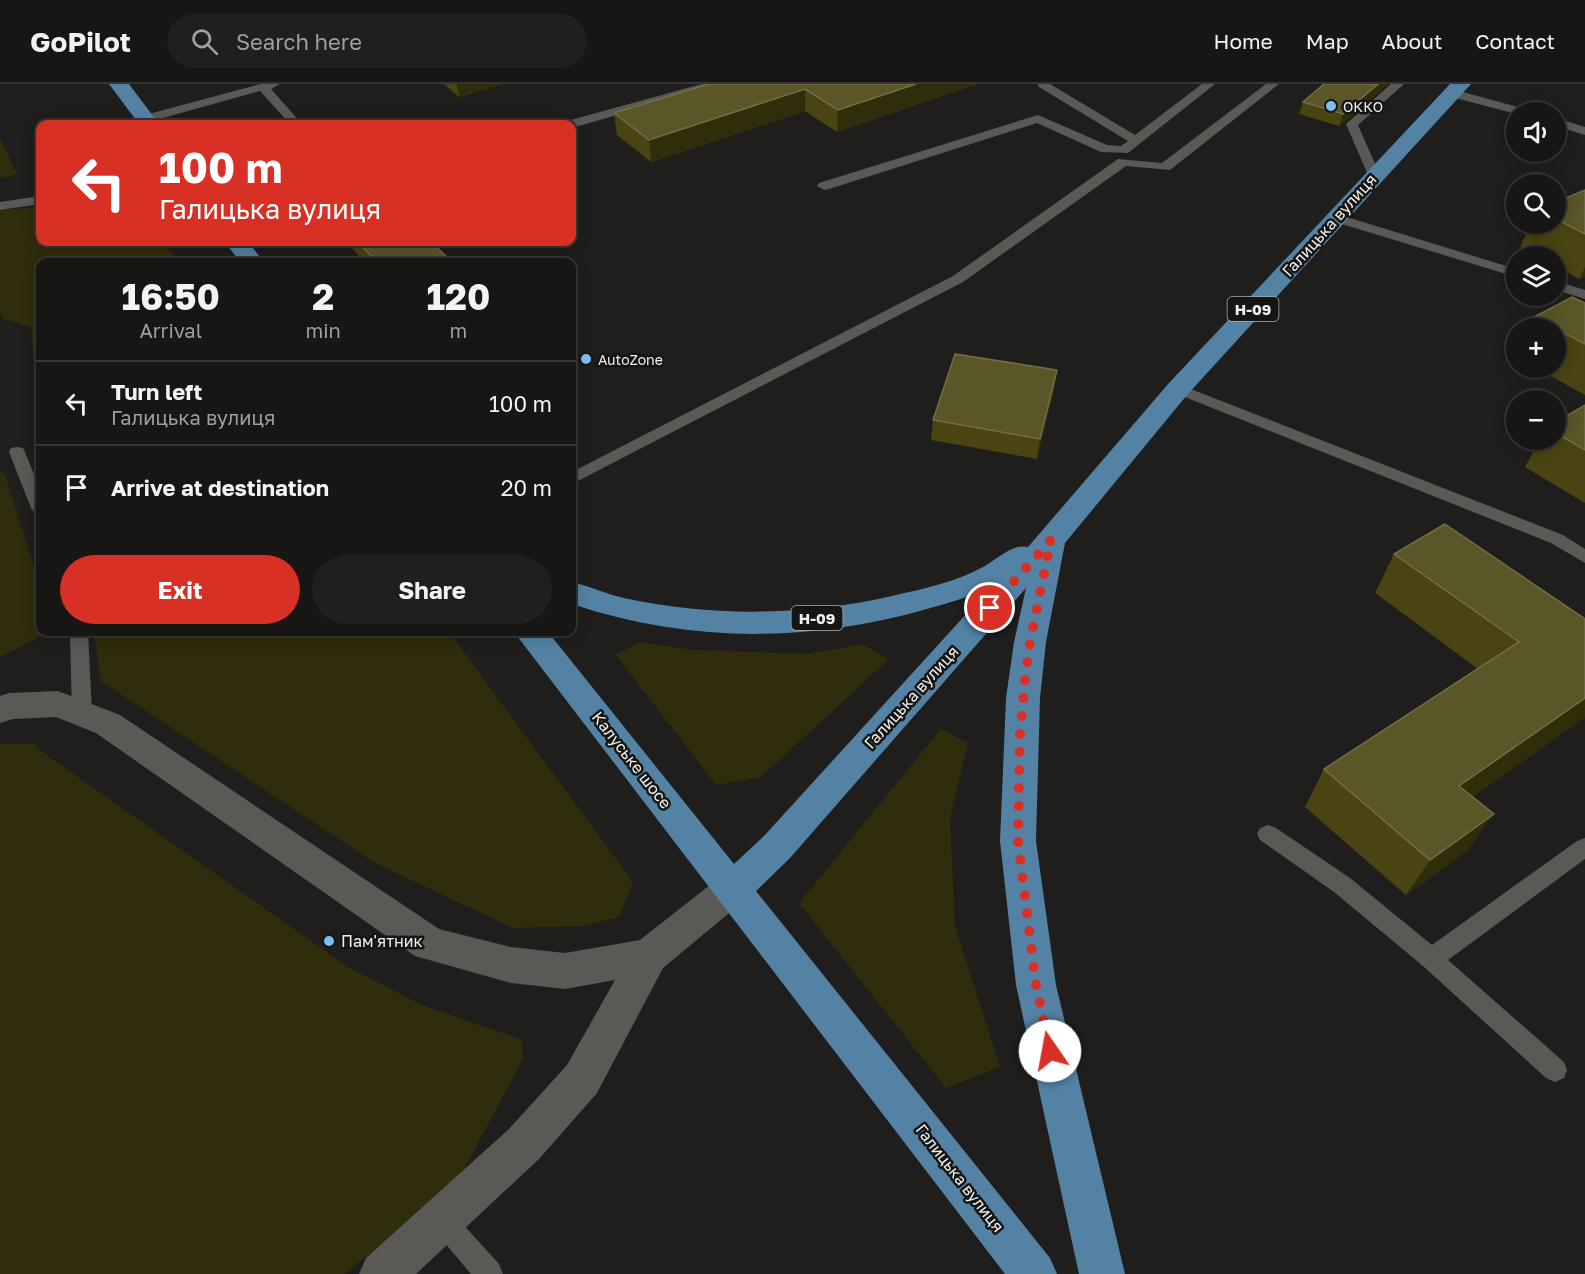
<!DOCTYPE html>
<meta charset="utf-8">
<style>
body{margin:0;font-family:"Golos Text",sans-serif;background:#201f1e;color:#f1f3f6;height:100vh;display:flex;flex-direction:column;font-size:22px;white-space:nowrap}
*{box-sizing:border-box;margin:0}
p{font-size:20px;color:#9e9fa0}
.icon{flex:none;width:33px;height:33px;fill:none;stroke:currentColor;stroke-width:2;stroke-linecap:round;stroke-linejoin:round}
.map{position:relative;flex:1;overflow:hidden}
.sheet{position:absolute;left:36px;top:174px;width:540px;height:378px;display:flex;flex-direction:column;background:#171615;border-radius:12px;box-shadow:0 3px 15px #0003,0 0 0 2px #363534}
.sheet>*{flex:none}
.hud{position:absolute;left:36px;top:36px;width:540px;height:126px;border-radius:12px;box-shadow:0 3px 15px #0003,0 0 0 2px #363534;background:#d93025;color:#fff;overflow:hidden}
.buttons{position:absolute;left:1506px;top:18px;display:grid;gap:12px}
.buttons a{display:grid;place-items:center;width:60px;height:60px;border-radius:50%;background:#171615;box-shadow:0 3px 15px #0003,0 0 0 2px #363534;font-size:30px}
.pin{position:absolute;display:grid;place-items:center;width:51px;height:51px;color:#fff;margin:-26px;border:3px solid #fff;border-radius:50%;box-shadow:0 2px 6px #0007}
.me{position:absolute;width:66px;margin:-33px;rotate:348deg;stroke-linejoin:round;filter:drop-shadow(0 0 4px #0008)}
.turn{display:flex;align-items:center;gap:21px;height:126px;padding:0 24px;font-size:27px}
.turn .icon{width:78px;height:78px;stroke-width:2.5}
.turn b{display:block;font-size:42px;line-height:51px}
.eta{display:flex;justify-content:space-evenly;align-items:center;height:102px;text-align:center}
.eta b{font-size:36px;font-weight:700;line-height:42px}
.cta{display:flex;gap:12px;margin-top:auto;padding:12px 24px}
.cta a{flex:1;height:69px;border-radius:36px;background:#d93025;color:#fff;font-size:24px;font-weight:700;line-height:69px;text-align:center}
.cta a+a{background:#201f1e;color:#f1f3f6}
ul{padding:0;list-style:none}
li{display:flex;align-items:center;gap:18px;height:84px;padding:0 24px;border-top:2px solid #363534}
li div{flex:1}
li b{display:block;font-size:22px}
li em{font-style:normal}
header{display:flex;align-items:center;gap:36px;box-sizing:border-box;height:84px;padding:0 30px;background:#171615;border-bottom:2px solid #363534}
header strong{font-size:28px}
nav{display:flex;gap:33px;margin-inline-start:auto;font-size:21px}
.search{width:420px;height:54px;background:#201f1e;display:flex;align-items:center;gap:15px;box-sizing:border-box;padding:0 21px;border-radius:33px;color:#9e9fa0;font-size:22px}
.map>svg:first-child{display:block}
</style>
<header>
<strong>GoPilot</strong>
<div class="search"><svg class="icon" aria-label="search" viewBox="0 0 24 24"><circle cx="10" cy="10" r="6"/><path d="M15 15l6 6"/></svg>Search here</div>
<nav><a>Home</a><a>Map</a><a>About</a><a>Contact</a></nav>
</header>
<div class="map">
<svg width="1585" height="1190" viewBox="0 0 1585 1190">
<rect width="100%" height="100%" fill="#1f1e1c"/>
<path fill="#302d0c" d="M 40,123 L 40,158 L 163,158 L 178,178 L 40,178 L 40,369 L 31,243 L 4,235 L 0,228 L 0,126 Z
M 0,388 L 5,391 L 40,502 L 40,548 L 49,548 L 0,573 Z
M 94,548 L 449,548 L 633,798 L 619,833 L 583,842 L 513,844 L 375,779 L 101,597 Z
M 639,558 L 694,566 L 806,570 L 864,560 L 888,576 L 761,693 L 716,701 L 616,571 Z
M 941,645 L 968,659 L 950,735 L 955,842 L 1000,983 L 946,1004 L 799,819 Z
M 0,660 L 35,660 L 41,667 L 348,883 L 422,921 L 522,956 L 523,975 L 455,1102 L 344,1190 L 0,1190 Z"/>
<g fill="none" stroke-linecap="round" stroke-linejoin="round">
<path fill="#595955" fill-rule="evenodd" d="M 261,0 L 280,0 L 271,5 L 302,40 L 290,40 L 260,7 L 145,39 L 139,35 L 141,32 Z
M 702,0 L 721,0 L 719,2 L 575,43 L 572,44 L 572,40 L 565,40 L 567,37 Z
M 1038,0 L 1050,0 L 1135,51 L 1202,0 L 1215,0 L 1128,69 L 1101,68 L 1037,39 L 829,105 L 824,106 L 817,102 L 819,99 L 1038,31 L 1107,61 L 1121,62 L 1128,57 L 1039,3 Z
M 1266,0 L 1279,0 L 1170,86 L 1126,82 L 963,198 L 572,400 L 572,388 L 953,192 L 1118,75 L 1162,79 Z
M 1391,0 L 1404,0 L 1358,41 L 1380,91 L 1374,95 L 1368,91 L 1346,40 Z
M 1452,5 L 1525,25 L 1527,28 L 1516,28 L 1516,30 L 1448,12 L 1446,9 Z
M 1556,34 L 1585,43 L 1585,51 L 1556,42 Z
M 40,112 L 40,120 L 0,126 L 0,118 Z
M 1337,130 L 1516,185 L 1516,193 L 1332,137 L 1330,134 L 1332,131 Z
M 1556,197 L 1585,206 L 1585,215 L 1556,206 Z
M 1178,300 L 1563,451 L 1585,465 L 1585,479 L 1551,459 L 1172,308 L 1170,305 L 1172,302 Z
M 17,363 L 23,364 L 25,368 L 40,405 L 40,430 L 34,428 L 31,424 L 9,368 L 11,364 Z
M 70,548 L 88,548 L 92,629 L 89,634 L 82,637 L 75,634 L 72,629 Z
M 1268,741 L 1276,744 L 1350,794 L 1432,861 L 1577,757 L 1585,754 L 1585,775 L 1448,876 L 1564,978 L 1567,986 L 1564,994 L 1555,998 L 1546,994 L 1423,882 L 1334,808 L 1260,756 L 1257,750 L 1260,744 Z
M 442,1123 L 451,1127 L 499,1180 L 503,1190 L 471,1190 L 433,1145 L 429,1136 L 433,1127 Z"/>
<path fill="#595955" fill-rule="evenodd" d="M 58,607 L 120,631 L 439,845 L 511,863 L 565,869 L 640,856 L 720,793 L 733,788 L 746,793 L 752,804 L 746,815 L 663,884 L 597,1009 L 539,1075 L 416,1190 L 359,1190 L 366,1174 L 509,1045 L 567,981 L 615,896 L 565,905 L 511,899 L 415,872 L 96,649 L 56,633 L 13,635 L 0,639 L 0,612 L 9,609 Z"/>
<path fill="#5382a5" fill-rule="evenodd" d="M 109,0 L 129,0 L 159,40 L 139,40 Z
M 1450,0 L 1471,0 L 1187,311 L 1065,459 L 1046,558 L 1040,614 L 1036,757 L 1056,901 L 1125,1190 L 1079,1190 L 1016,901 L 1000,757 L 1006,614 L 1014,558 L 1026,504 L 790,774 L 756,807 L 1050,1174 L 1057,1190 L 1005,1190 L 514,548 L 548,548 L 734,780 L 764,752 L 989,505 C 850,556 713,567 572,520 L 572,498 C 589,502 606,510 624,514 C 711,533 805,532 892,512 C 922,505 956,498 983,483 C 996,476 1013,459 1028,463 L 1169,299 Z
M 225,158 L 248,158 L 264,178 L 240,178 Z"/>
</g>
<path fill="#494411" d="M 444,0 L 503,0 L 459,13 Z
M 709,0 L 977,0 L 837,48 L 805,27 L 651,78 L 617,51 L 614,29 Z
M 1388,0 L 1339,42 L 1299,30 L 1303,18 Z
M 1585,106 L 1585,192 L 1579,195 L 1556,182 L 1556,172 L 1537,172 L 1520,163 L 1531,140 L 1556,140 L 1556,118 Z
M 346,158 L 431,158 L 452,178 L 365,178 Z
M 1585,219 L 1585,311 L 1536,284 L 1556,284 L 1556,244 L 1528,244 L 1534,233 Z
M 1057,286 L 1054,306 L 1037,375 L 931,356 L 933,336 Z
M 1585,321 L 1585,419 L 1525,383 L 1540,356 L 1556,356 L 1556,338 Z
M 1394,470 L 1585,535 L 1585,633 L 1472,713 L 1468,766 L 1406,811 L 1305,723 L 1324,685 L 1478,585 L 1375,509 Z"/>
<path fill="#302d0b" d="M 457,0 L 503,0 L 459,13 Z
M 916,0 L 977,0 L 837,48 L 838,26 Z
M 1378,0 L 1388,0 L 1339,42 L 1343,30 Z
M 805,5 L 805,27 L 651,78 L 649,56 Z
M 0,54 L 17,90 L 0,94 Z
M 1585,183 L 1585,192 L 1579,195 Z
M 1057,286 L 1054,306 L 1037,375 L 1040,355 Z
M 1585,614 L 1585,633 L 1435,739 L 1459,702 Z
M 1494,730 L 1468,766 L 1406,811 L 1430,776 Z"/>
<path fill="#5b5628" stroke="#726e47" stroke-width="1.5" d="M 709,0 L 916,0 L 838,26 L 805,5 L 649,56 L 614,29 Z
M 1324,0 L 1378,0 L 1343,30 L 1303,18 Z
M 1585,106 L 1585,150 L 1556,135 L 1556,118 Z
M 358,158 L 431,158 L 452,178 L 377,178 Z
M 1572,213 L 1585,219 L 1585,260 L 1534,233 Z
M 955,270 L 1057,286 L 1040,355 L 933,336 Z
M 1585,321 L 1585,366 L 1556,349 L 1556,338 Z
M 1445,440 L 1585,535 L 1585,614 L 1459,702 L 1494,730 L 1430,776 L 1324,685 L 1519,558 L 1394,470 Z"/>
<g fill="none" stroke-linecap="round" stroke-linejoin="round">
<path stroke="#d93025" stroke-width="10" stroke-dasharray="0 18" d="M 990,524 L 1051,456 L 1030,558 L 1025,596 L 1020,649 L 1018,757 L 1036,901 L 1050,967"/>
</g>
<g fill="#7abff8" stroke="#151513" stroke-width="2">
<circle cx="1331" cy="22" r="6"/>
<circle cx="586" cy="275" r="6"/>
<circle cx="329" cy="857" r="6"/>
</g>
<g text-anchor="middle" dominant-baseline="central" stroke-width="5" stroke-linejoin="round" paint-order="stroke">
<g font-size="14" fill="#f0efee" stroke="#151513" text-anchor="start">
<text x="1343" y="22">ОККО</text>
<text x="598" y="275">AutoZone</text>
</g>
<g fill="#151513" stroke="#aeaeac" stroke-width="1.5">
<rect x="1227.5" y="213" width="51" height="24" rx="4.5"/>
<rect x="791.5" y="522" width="51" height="24" rx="4.5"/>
</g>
<g font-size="15" font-weight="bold" fill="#f0efee">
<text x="1253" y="225">Н-09</text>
<text x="817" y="534">Н-09</text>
</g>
<g font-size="16" fill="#f0efee" stroke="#151513">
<text transform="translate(1329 141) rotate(-48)">Галицька вулиця</text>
<text transform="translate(911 613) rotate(-48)">Галицька вулиця</text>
<text transform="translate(632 676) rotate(52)">Калуське шосе</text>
<text transform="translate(960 1094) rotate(52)">Галицька вулиця</text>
</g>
<g font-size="16" fill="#f0efee" stroke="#151513" text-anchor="start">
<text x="341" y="857">Пам'ятник</text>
</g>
</g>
</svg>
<div class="buttons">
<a><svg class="icon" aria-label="sound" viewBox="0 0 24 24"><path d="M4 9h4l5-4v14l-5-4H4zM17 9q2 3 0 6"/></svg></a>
<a><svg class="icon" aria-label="search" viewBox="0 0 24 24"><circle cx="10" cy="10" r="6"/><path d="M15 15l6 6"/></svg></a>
<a><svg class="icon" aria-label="layers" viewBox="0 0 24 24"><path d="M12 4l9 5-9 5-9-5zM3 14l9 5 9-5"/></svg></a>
<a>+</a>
<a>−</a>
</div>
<div class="pin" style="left:990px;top:524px;background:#d93025"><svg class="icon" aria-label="arrive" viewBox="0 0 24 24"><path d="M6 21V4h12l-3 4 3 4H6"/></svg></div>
<svg class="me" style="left:1050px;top:967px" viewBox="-20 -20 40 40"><circle r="19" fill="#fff"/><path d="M0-13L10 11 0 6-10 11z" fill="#d93025"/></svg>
<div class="hud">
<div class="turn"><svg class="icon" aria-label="left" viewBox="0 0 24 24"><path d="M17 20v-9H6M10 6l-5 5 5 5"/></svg><div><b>100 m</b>Галицька вулиця</div></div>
</div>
<section class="sheet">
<div class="eta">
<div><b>16:50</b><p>Arrival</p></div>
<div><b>2</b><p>min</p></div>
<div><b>120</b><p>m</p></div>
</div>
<ul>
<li><svg class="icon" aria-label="left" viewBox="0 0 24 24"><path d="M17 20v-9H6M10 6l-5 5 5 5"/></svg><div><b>Turn left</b><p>Галицька вулиця</p></div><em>100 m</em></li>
<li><svg class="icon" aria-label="arrive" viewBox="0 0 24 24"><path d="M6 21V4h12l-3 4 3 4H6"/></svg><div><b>Arrive at destination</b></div><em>20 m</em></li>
</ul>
<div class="cta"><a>Exit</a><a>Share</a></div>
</section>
</div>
